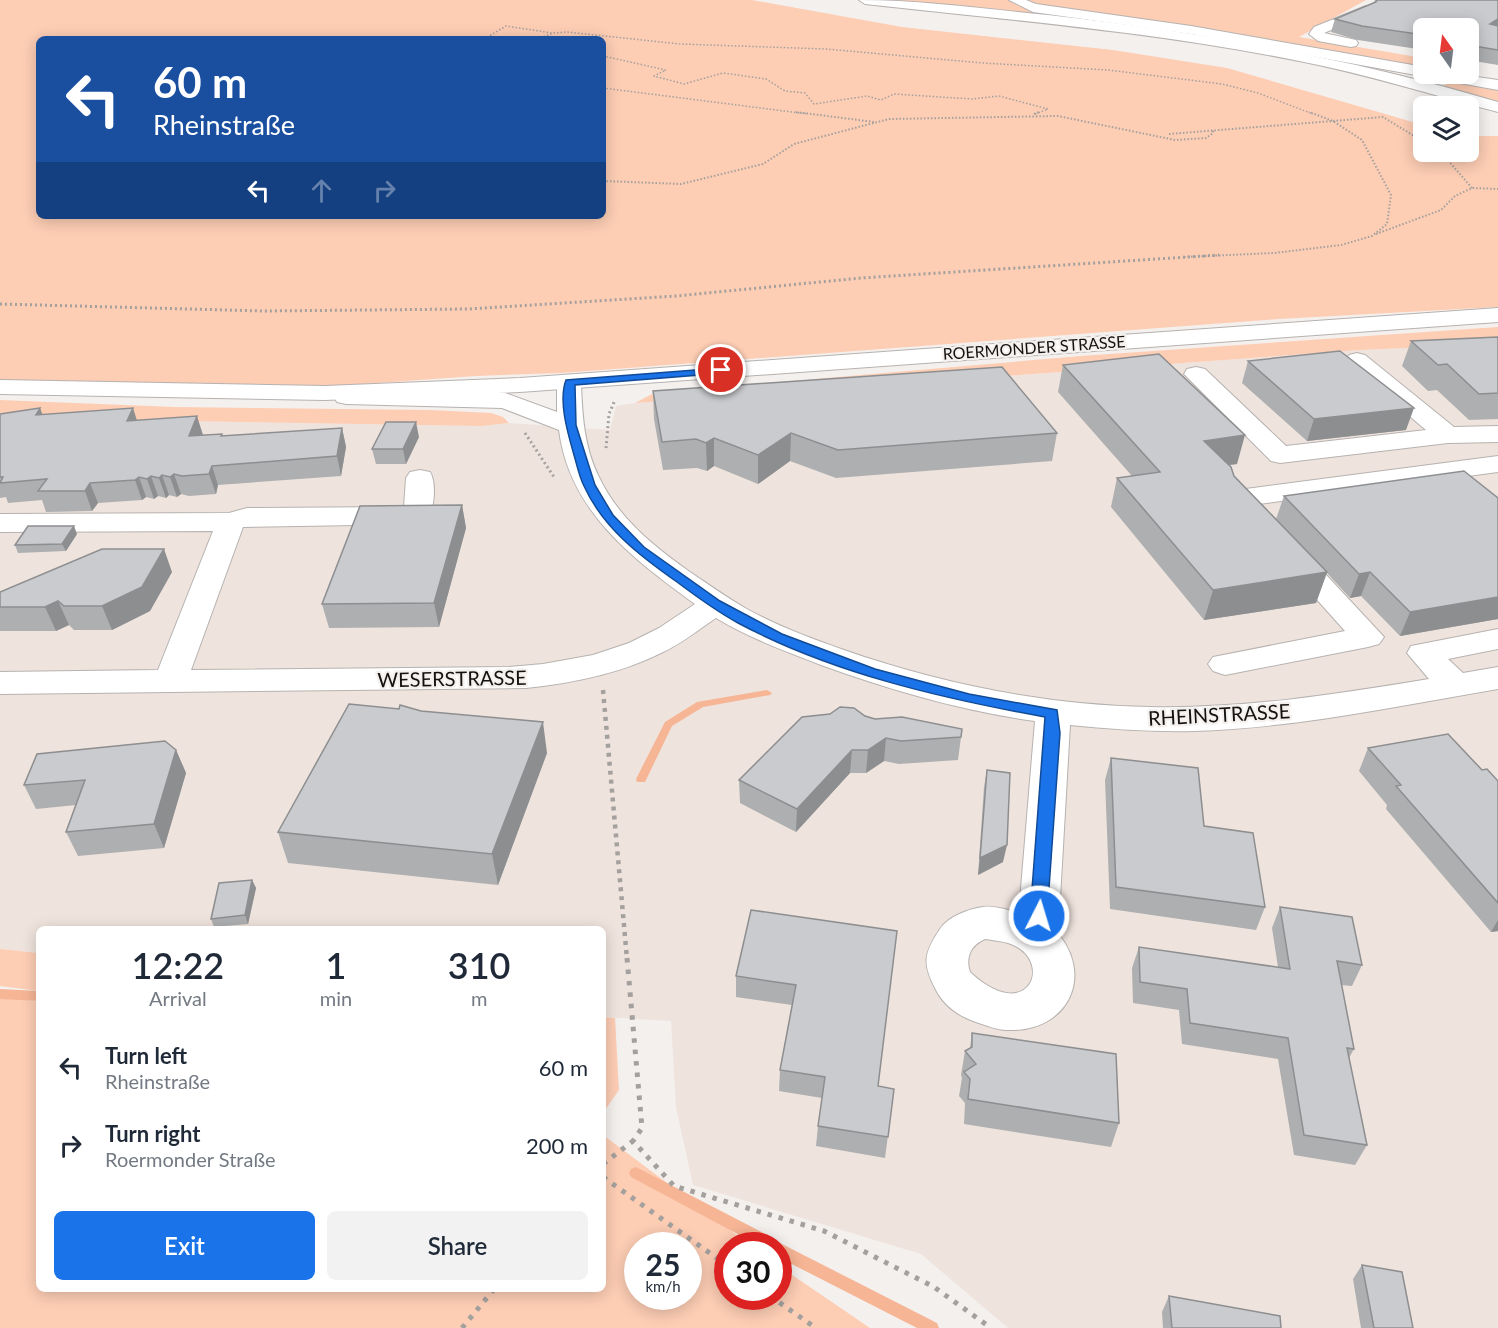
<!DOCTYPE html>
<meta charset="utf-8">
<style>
body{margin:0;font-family:Lato,sans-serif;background:#f2f2f3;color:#1f2937;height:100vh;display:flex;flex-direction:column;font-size:22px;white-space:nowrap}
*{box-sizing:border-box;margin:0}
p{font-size:20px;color:#747a83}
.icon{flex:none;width:33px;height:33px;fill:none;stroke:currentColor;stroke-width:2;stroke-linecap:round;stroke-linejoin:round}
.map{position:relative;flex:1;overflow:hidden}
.sheet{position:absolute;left:36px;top:926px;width:570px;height:366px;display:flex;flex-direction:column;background:#fff;border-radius:9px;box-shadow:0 3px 15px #0003}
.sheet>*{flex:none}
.hud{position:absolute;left:36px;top:36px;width:570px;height:183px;border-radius:9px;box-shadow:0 3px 15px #0003;background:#1a4fa0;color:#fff;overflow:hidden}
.needle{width:39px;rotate:346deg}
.fabs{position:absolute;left:1413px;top:18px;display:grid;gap:12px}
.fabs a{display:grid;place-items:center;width:66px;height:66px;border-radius:9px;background:#fff;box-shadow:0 3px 15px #0003;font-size:30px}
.speed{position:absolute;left:624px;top:1232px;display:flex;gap:12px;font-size:30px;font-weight:700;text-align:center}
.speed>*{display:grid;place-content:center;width:78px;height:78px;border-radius:50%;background:#fff;box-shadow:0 3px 15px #0003;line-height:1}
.speed small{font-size:15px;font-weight:400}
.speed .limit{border:9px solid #d22;background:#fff;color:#111}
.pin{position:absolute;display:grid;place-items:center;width:51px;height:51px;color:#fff;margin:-26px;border:3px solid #fff;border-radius:50%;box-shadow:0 2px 6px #0007}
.me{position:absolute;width:66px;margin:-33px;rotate:5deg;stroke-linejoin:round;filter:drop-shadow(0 0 4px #0008)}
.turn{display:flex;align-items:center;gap:21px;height:126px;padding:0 18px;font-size:27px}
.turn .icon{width:78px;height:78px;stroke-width:2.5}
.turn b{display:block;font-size:42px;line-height:51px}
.lanes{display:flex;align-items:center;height:57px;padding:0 18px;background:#0003;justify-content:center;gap:30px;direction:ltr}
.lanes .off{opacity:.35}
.eta{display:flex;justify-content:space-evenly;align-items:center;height:102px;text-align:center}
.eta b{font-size:36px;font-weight:600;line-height:42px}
.action{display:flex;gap:12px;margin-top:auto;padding:12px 18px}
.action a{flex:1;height:69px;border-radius:9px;background:#1a73e8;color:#fff;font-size:24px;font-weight:600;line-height:69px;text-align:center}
.action a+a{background:#f2f2f3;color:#1f2937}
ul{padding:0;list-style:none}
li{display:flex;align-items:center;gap:18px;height:78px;padding:0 18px}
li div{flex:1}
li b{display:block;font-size:22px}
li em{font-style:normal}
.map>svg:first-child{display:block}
</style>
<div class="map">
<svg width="1498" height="1328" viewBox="0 0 1498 1328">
<rect width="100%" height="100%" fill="#f4f0ee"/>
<path fill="#efe3dd" d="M 1498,344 L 1498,1328 L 1008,1328 L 921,1254 L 693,1185 L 676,1108 L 671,1021 L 603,1017 L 603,928 L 39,928 L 39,953 L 0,949 L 0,418 L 482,426 L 509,423 L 610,430 L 616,406 L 635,403 L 1360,350 Z"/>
<path fill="#fdcdb4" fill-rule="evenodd" d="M 0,0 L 752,0 L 902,27 L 1113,50 L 1227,68 L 1423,125 L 1424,152 L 1468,152 L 1469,136 L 1498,136 L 1498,307 L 1279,319 L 561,373 L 476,376 L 308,388 L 0,382 ZM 39,39 L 603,39 L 603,216 L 39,216 Z
M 889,0 L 1366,0 L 1299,37 L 1423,58 L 1423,69 L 1111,25 Z
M 1452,82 L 1498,88 L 1498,104 L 1442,86 Z
M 1498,327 L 1498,344 L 1360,350 L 635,403 L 652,394 L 686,390 L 1081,356 Z
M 0,400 L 174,407 L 430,410 L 491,413 L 503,417 L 509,423 L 482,426 L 0,418 Z
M 0,949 L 39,953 L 39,991 L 0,986 Z
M 0,995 L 39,1002 L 39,1288 L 603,1288 L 603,1135 L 750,1245 L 728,1245 L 728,1296 L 778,1296 L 779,1266 L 870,1328 L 0,1328 ZM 638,1245 L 688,1245 L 688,1296 L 638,1296 Z
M 603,1017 L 615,1018 L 619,1090 L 603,1113 Z"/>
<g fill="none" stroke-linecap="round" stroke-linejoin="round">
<path fill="#f6b595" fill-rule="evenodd" d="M 767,690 L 772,693 L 770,695 L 703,707 L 672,726 L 645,782 L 637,782 L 636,779 L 665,722 L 697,702 Z
M 0,989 L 39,991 L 39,1001 L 0,999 Z
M 636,1167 L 777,1240 L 778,1242 L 937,1323 L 939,1328 L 917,1328 L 778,1257 L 778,1245 L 758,1245 L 631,1177 L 629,1173 L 631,1169 Z"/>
<g stroke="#b6b2b0" stroke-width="2">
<path id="minor" d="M 1009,0 L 1026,0 L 1036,4 L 1191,26 L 1424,67 L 1424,74 L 1457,74 L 1498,80 L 1498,90 L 1191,34 L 1033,12 Z
M 1366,6 L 1371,7 L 1373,10 L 1371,13 L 1324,33 L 1356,40 L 1358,43 L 1356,46 L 1351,47 L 1318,41 L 1309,34 L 1314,27 Z
M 1357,353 L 1365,355 L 1454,427 L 1498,426 L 1498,442 L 1448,443 L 1280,463 L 1271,461 L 1184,374 L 1187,369 L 1196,367 L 1205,369 L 1286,446 L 1426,430 L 1349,365 L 1345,360 L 1349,355 Z
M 569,375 L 578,377 L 581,382 C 582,414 584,446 598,475 C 617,517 653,546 690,572 C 708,584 726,597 745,608 C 775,625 808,637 841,649 C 941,684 1044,705 1150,707 C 1244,709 1337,694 1429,679 L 1407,653 L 1411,646 L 1498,629 L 1498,649 L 1448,659 L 1463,673 L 1498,667 L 1498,689 C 1397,706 1296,728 1194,731 C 1152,732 1111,729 1070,725 L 1059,916 L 1053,928 C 1097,973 1069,1033 1007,1030 C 997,1030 985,1025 976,1022 C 958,1016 943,1005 935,988 C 922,963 924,953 940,929 C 948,917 968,909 983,907 C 995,905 1008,911 1019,912 L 1035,721 C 962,711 890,690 821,665 C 785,651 749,638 716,618 C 698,630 681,644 661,653 C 619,674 572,683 526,688 L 0,694 L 0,672 L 158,670 L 213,531 L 0,532 L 0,514 L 229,513 L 247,508 L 404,507 L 406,478 L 410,472 L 420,470 L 430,472 C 437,483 434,511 427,521 L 417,524 L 243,527 L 191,670 L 509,667 L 543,664 L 593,655 L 629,643 L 659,628 L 695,604 C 633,559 569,511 559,430 L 502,408 L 346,404 L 337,402 L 334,397 L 337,392 L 346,390 L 505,393 L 557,412 L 557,382 L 560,377 ZM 985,939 C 992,940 1001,941 1008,943 C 1056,958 1030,1028 970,972 C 965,957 971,945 985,939 Z
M 1498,456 L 1498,472 L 1259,504 L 1272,520 L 1268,526 C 1246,532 1236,515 1224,498 L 1228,492 L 1238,490 Z
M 1292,546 L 1302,549 L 1384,637 L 1379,644 L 1368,647 L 1225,675 L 1213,671 L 1208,664 L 1213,657 L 1345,631 L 1277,555 L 1282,549 Z"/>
</g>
<g stroke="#b6b2b0" stroke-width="2">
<path id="major" d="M 859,0 C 922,0 985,9 1048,15 C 1201,32 1351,58 1498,102 L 1498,112 C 1431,95 1367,74 1299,61 C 1156,32 1010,20 865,4 Z
M 1498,308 L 1498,322 L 520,392 L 325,400 L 0,394 L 0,380 L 325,386 L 520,378 Z"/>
</g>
<path stroke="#a3a09e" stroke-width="1.5" stroke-dasharray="1.5 2" stroke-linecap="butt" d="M 512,39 L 489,36 L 506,26 L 552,33
M 537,39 L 554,33 L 567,32 L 680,44 L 826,49 L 982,63 L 1108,70 L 1222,84 L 1258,93 L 1313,114
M 603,56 L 666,70 L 654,76 L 684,84 L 723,73 L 766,79 L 785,91 L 805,93 L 814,104 L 867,96 L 881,100 L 894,94 L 972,99 L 999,96 L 1048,109 L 1035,114
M 603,88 L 808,114"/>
<path stroke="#a3a09e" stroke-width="2" stroke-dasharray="1.5 2" stroke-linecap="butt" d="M 796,112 L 874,122
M 1034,114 L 1039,112
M 1169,134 L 1383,117 L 1424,142
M 1437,152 L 1445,157 L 1472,188
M 603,181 L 681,184 L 763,164 L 794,144 L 889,119 L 1058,116 L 1175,140 L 1206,138 L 1213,133 L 1213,130
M 1376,234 L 1441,210 L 1455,196 L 1472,188 L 1498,189
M 1184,257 L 1274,253 L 1341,245 L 1372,236 L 1387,224 L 1391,195 L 1362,140 L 1333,121 L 1309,112"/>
<path stroke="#a3a09e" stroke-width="3" stroke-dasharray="2 3" stroke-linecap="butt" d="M 0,304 L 264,311 L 468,309 L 676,296 L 861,278 L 1219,255
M 525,433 L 554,477
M 606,448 L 609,414 L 615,400"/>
<path stroke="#a3a09e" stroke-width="4.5" stroke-dasharray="4 5" stroke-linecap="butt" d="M 603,690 L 627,959"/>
<path stroke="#a3a09e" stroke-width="5" stroke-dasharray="4.5 7" stroke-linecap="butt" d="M 627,958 L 642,1128 L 633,1141 L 674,1186 L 824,1231 L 934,1287 L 991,1328
M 603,1164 L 633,1141
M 603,1177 L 728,1266
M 770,1296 L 816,1328
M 462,1328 L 495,1288"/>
<use href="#minor" fill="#fff" fill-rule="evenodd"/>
<use href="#major" fill="#fff" fill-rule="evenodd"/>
</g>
<path fill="#adafb1" d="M 1375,0 L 1498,0 L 1498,65 L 1468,60 L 1468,28 L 1424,28 L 1424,50 L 1358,40 L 1331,32 L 1335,19 L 1374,2 Z
M 1498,337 L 1498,419 L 1469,420 L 1437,390 L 1428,391 L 1402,366 L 1411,341 Z
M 1248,361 L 1406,430 L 1307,441 L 1242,383 Z
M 1063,365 L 1237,464 L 1228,465 L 1234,476 L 1314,559 L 1276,519 L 1284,496 L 1498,619 L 1400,636 L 1361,596 L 1350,598 L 1327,573 L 1316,603 L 1204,620 L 1111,507 L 1117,478 L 1132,476 L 1058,392 Z
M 653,391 L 1057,433 L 1052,461 L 836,478 L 790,461 L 758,484 L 714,466 L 707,471 L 697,468 L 663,470 L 654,419 Z
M 40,408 L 42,414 L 137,420 L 203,435 L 223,436 L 342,428 L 346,447 L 341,476 L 218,485 L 216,494 L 189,496 L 181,494 L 177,497 L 169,495 L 166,498 L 158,496 L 154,499 L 146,497 L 142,500 L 98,503 L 92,511 L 46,512 L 42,500 L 8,503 L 6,497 L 0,498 L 0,414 Z
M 419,437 L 406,464 L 376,464 L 372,449 Z
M 462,505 L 466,528 L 439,627 L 329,628 L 322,604 Z
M 77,534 L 66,551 L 18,553 L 15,545 Z
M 172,572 L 150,611 L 112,630 L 74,630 L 69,625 L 56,631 L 0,631 L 0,592 Z
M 865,716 L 875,719 L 961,737 L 958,760 L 899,764 L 884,761 L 866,773 L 850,773 L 796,832 L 740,803 L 739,780 Z
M 1368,748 L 1482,770 L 1498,781 L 1498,931 L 1491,932 L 1386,809 L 1387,805 L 1359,771 Z
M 176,750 L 186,773 L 164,848 L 78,856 L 66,832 L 76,805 L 36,809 L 24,785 Z
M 547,753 L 498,885 L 288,863 L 278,832 Z
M 1111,758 L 1265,907 L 1256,930 L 1110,909 L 1105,780 Z
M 987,770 L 1003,862 L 978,875 L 984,787 Z
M 252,880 L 256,888 L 248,924 L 214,927 L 211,919 Z
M 1280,907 L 1362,965 L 1352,986 L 1341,985 L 1354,1049 L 1349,1058 L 1367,1145 L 1355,1165 L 1294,1155 L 1278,1059 L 1182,1044 L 1179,1010 L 1133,1003 L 1132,968 L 1139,947 L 1278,967 L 1272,928 Z
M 751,910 L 878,1086 L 894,1089 L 885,1158 L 816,1146 L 818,1126 L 822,1098 L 779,1091 L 780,1070 L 792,1005 L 736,997 L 736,976 Z
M 972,1033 L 1119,1123 L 1111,1147 L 964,1124 L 965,1103 L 959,1096 L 962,1078 L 961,1075 L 965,1051 L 970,1048 Z
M 1362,1265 L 1413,1328 L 1361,1328 L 1353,1279 Z
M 1169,1296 L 1281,1328 L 1163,1328 L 1162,1312 Z"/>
<path fill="#8d8e90" d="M 1498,19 L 1498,30 L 1490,24 Z
M 40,408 L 47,427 L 36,415 Z
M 133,408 L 139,427 L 127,421 Z
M 1414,408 L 1406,430 L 1307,441 L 1314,419 Z
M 197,416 L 203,435 L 189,436 Z
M 416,422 L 419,437 L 406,464 L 403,449 Z
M 342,428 L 346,447 L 341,476 L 337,456 Z
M 791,433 L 790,461 L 758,484 L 758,455 Z
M 1245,435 L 1237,464 L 1197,469 L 1204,441 Z
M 714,438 L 714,466 L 707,471 L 706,443 Z
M 212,466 L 218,485 L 216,494 L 209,474 Z
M 174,474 L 181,494 L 177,497 L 170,477 Z
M 162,475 L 169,495 L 166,498 L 159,478 Z
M 151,476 L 158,496 L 154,499 L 147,479 Z
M 139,477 L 146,497 L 142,500 L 135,480 Z
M 90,483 L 98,503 L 92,511 L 85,491 Z
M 462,505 L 466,528 L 439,627 L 434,603 Z
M 74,526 L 77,534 L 66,551 L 62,544 Z
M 164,549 L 172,572 L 150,611 L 112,630 L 102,606 Z
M 1327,572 L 1316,603 L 1204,620 L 1213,590 Z
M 1370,572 L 1361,596 L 1350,598 L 1359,574 Z
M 1498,597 L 1498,619 L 1400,636 L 1410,612 Z
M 58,601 L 69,625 L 56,631 L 45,607 Z
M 543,722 L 547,753 L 498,885 L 492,854 Z
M 886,738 L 884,761 L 866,773 L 868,750 Z
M 176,750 L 186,773 L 164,848 L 154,824 Z
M 852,750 L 850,773 L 796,832 L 797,809 Z
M 1007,845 L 1003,862 L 978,875 L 980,858 Z
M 252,880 L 256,888 L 248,924 L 245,915 Z
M 1498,920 L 1498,931 L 1491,932 Z"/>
<path fill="#c9cbce" stroke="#8d8e90" stroke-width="1.5" d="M 1377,0 L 1498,0 L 1498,19 L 1490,24 L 1498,26 L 1498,50 L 1468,45 L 1468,28 L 1424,28 L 1424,35 L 1362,26 L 1335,19 L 1376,2 Z
M 1498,337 L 1498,393 L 1479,394 L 1447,364 L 1438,365 L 1411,341 Z
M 1340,351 L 1414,408 L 1314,419 L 1248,361 Z
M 1159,354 L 1245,435 L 1204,441 L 1231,467 L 1234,476 L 1327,572 L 1213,590 L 1117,478 L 1160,472 L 1063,365 Z
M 1002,367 L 1057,433 L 838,450 L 791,433 L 758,455 L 714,438 L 706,443 L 696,439 L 662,442 L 653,391 Z
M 40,408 L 36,415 L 133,408 L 127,421 L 197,416 L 189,436 L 222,434 L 221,436 L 342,428 L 337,456 L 212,466 L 209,474 L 182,476 L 174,474 L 170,477 L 162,475 L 159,478 L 151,476 L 147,479 L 139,477 L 135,480 L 90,483 L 85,491 L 38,491 L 47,479 L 0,483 L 3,477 L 0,477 L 0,414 Z
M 386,422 L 416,422 L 403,449 L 372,449 Z
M 1464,471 L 1498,498 L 1498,597 L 1410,612 L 1370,572 L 1359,574 L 1284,496 Z
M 462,505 L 434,603 L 322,604 L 360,506 Z
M 28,526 L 74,526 L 62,544 L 15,545 Z
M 102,549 L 164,549 L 142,587 L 102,606 L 64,606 L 58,601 L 45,607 L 0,607 L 0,592 Z
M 349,704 L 399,709 L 400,705 L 421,711 L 543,722 L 492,854 L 278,832 Z
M 840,707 L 854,708 L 865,716 L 875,719 L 902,717 L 962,729 L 961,737 L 901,741 L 886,738 L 868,750 L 852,750 L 797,809 L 739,780 L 802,717 L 830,714 Z
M 1448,734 L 1482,770 L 1487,769 L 1498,781 L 1498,903 L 1396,786 L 1401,785 L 1368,748 Z
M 165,741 L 176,750 L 154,824 L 66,832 L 85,780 L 24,785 L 37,754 Z
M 1111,758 L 1198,768 L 1204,826 L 1253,833 L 1265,907 L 1116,887 Z
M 987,770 L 1010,773 L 1007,845 L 980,858 Z
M 252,880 L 245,915 L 211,919 L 219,883 Z
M 1280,907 L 1352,917 L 1362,965 L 1337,961 L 1354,1049 L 1347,1048 L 1367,1145 L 1304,1135 L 1288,1038 L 1190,1023 L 1187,989 L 1140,982 L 1139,947 L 1290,969 Z
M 751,910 L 897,931 L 878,1086 L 894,1089 L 888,1137 L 818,1126 L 825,1077 L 780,1070 L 796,985 L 736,976 Z
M 972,1033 L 1116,1054 L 1119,1123 L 968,1099 L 970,1079 L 964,1072 L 976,1064 L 965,1051 L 972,1047 Z
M 1362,1265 L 1402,1272 L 1413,1328 L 1374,1328 Z
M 1169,1296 L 1280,1316 L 1281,1328 L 1172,1328 Z"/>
<path fill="#1a73e8" stroke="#114b97" stroke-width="1.5" d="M 721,368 L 726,370 L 725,373 L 575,385 L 576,425 L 595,485 L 613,515 L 644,547 L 720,601 L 782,634 L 875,669 L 969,694 L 1057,710 L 1060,733 L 1047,916 L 1045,921 L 1039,923 L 1033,921 L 1030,916 L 1045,717 C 940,698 832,673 738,623 C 716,611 697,597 677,582 C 640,556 603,528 584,486 C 579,476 577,465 574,455 C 568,434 558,401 566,380 Z"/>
<g text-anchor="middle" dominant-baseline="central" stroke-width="4.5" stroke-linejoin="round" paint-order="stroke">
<g font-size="16" fill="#131211" stroke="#f4f0ee">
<text transform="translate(1034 347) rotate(-4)">ROERMONDER STRASSE</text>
</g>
<g font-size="20" fill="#131211" stroke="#f4f0ee">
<text transform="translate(452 678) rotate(-1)">WESERSTRASSE</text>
<text transform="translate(1219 714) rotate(-3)">RHEINSTRASSE</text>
</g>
</g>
</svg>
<div class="fabs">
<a><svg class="needle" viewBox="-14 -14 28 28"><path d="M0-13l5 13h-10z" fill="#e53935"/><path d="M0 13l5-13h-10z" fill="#747a83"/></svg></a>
<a><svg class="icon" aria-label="layers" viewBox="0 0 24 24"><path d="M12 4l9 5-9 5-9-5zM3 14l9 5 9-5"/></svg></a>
</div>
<div class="speed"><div>25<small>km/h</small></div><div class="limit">30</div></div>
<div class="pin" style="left:721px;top:370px;background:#d93025"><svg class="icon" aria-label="arrive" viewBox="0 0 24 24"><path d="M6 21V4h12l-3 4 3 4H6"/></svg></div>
<svg class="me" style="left:1039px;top:916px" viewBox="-20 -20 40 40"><circle r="17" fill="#1a73e8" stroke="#fff" stroke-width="3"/><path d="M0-11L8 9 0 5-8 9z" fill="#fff"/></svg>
<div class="hud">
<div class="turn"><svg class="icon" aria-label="left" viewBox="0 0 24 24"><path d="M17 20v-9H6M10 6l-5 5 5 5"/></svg><div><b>60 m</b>Rheinstraße</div></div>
<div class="lanes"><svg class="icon" aria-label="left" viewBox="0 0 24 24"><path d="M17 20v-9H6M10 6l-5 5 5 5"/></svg><svg class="icon off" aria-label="ahead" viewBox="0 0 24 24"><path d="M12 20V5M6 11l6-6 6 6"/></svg><svg class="icon off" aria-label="right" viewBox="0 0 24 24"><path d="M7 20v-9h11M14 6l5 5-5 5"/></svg></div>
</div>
<section class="sheet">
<div class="eta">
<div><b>12:22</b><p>Arrival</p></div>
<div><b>1</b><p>min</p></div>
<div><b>310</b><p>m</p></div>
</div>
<ul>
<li><svg class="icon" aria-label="left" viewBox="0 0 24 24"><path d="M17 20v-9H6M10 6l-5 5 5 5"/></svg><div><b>Turn left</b><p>Rheinstraße</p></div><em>60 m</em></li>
<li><svg class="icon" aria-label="right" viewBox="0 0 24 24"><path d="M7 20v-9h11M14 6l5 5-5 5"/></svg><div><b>Turn right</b><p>Roermonder Straße</p></div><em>200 m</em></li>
</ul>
<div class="action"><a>Exit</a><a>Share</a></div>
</section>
</div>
